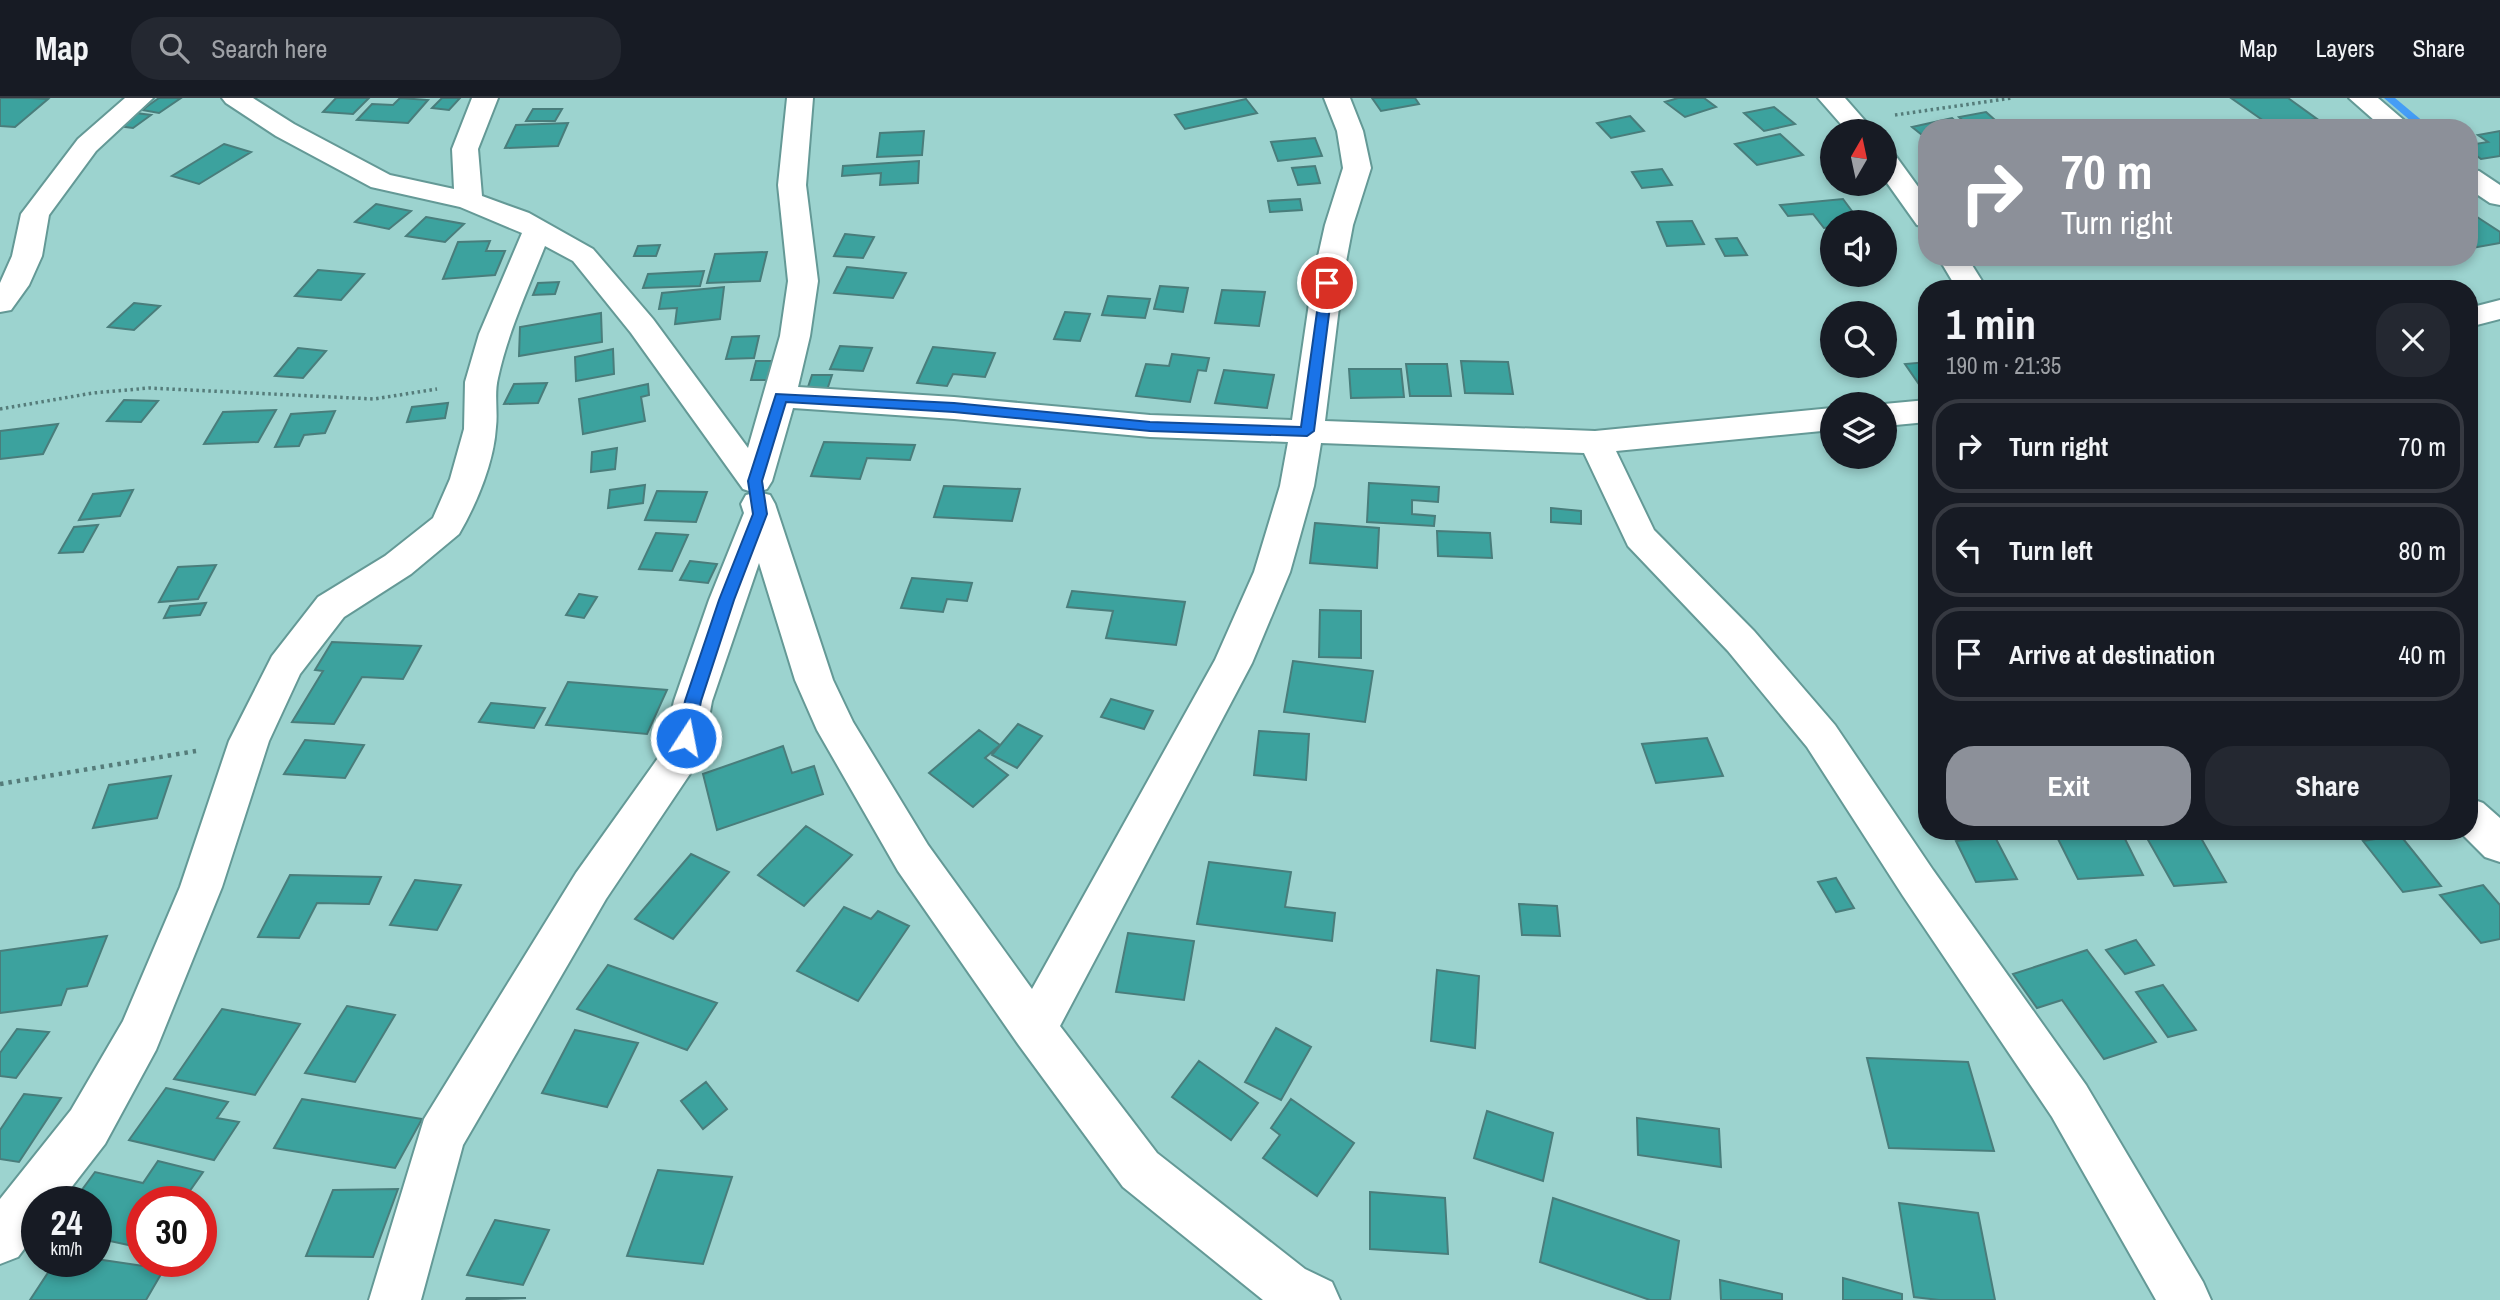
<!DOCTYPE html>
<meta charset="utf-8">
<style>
body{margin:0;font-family:"Archivo Narrow",sans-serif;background:#242831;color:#f1f3f6;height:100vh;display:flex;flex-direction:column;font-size:26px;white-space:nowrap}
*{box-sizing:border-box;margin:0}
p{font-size:23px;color:#9ea1a6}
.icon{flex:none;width:38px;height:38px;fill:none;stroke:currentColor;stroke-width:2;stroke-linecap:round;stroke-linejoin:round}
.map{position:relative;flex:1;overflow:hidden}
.drawer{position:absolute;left:1918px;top:182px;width:560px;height:560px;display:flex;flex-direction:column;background:#171b24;border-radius:28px;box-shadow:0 4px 10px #0003}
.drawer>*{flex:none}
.hud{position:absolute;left:1918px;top:21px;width:560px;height:147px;border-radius:28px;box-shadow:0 4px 10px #0003;background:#8c9099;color:#fff;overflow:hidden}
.needle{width:46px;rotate:9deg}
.tools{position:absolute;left:1820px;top:21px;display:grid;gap:14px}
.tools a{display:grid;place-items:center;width:77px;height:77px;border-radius:50%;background:#171b24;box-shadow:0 4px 10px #0003;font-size:35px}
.speed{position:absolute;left:21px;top:1088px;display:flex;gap:14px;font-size:35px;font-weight:700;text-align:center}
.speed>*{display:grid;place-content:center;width:91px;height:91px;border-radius:50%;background:#171b24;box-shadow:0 4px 10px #0003;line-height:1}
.speed small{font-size:18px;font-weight:400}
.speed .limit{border:10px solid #d22;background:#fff;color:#111}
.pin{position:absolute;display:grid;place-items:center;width:60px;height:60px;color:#fff;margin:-30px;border:4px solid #fff;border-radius:50%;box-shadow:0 2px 7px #0007}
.me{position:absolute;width:77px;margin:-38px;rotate:11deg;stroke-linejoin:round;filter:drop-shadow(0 0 5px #0008)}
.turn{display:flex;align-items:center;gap:24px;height:147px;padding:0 28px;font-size:32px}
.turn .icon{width:91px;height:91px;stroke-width:2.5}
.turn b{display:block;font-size:49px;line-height:60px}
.round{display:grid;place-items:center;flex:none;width:74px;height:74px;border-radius:28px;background:#242831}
.overview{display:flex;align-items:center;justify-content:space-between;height:119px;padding:0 28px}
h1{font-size:42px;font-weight:700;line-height:52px}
.cta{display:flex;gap:14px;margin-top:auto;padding:14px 28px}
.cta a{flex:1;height:80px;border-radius:28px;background:#8c9099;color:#fff;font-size:28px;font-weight:700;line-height:80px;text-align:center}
.cta a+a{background:#242831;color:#f1f3f6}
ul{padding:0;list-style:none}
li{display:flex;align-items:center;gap:21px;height:94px;margin:0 14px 10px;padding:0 14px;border:4px solid #363941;border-radius:28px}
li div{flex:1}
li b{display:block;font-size:26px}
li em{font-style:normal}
header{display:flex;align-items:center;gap:42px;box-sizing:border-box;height:98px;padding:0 35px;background:#171b24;border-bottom:2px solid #363941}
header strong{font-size:33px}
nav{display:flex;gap:38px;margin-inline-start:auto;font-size:24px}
.search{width:490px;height:63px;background:#242831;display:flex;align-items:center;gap:18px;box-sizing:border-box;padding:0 24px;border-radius:28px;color:#9ea1a6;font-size:26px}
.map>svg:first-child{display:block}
</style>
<header>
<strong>Map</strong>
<div class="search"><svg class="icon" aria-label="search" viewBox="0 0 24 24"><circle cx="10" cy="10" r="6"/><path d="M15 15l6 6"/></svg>Search here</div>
<nav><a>Map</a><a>Layers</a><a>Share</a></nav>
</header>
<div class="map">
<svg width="2500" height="1202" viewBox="0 0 2500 1202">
<rect width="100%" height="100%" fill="#9cd3cf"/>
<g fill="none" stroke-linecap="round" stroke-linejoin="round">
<path fill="#459df6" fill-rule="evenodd" d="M 2384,0 L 2395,0 L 2431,30 L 2419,30 Z"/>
</g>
<path fill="#3ca29e" stroke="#497d7b" stroke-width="2" d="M 0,0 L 30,0 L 48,1 L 15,29 L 0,28 Z
M 159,0 L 181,0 L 159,15 L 142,12 Z
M 336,0 L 369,0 L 353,16 L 323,14 Z
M 400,0 L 428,2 L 408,25 L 357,22 L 372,6 L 393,7 Z
M 442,0 L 460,0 L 449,12 L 432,10 Z
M 1372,0 L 1415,0 L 1419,6 L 1381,13 Z
M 1678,0 L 1704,0 L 1716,9 L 1685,19 L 1665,4 Z
M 2231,0 L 2288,0 L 2317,21 L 2271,28 Z
M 1246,1 L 1257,15 L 1185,31 L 1175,17 Z
M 1774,9 L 1795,26 L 1764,33 L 1744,15 Z
M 533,11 L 562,11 L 555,23 L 526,23 Z
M 1986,14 L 2004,30 L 1971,30 L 1959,19 Z
M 136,15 L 151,17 L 133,30 L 118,28 Z
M 1630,18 L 1644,33 L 1611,40 L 1597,25 Z
M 1952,20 L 1963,30 L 1927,30 L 1927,41 L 1912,29 Z
M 568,25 L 558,48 L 505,50 L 516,27 Z
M 924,33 L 922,57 L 877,59 L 880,35 Z
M 2500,33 L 2500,58 L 2481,61 L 2469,52 L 2469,47 L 2488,44 L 2478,37 Z
M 1780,36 L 1803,57 L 1757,67 L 1735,46 Z
M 1315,40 L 1322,58 L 1278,63 L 1271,44 Z
M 224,46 L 251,54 L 199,86 L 172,78 Z
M 919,63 L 918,85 L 880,87 L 881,75 L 842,78 L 843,68 Z
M 1315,68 L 1320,85 L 1298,87 L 1292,70 Z
M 1662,71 L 1672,87 L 1642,90 L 1632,74 Z
M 1300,101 L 1302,112 L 1270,114 L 1268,103 Z
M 1843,101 L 1860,124 L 1832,124 L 1832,129 L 1824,130 L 1813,116 L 1788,118 L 1780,107 Z
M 376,106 L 411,113 L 389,131 L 355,124 Z
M 2474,117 L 2500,134 L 2500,145 L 2472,150 L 2469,149 L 2469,118 Z
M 426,119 L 464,126 L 445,144 L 406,138 Z
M 1692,123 L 1704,146 L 1667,148 L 1657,124 Z
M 845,136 L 874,139 L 863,160 L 834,158 Z
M 1737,140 L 1747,157 L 1725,158 L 1716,141 Z
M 490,143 L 486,153 L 505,153 L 495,177 L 443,181 L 458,144 Z
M 660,147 L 656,158 L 634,158 L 638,148 Z
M 767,154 L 760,183 L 707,185 L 715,156 Z
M 847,169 L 906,175 L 893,200 L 834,195 Z
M 318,172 L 364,176 L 341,202 L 295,198 Z
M 704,173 L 700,188 L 643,190 L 648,176 Z
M 559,184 L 555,196 L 533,197 L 538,185 Z
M 1160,188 L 1188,190 L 1183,214 L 1154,211 Z
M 724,189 L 720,221 L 675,226 L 677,210 L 659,211 L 662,195 Z
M 1222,192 L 1265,194 L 1259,228 L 1215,225 Z
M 1108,198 L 1150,201 L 1145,220 L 1102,217 Z
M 134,205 L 160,208 L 134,232 L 108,229 Z
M 1065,214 L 1090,216 L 1080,243 L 1054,241 Z
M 601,215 L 602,244 L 519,258 L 520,229 Z
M 759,238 L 754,260 L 726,261 L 732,239 Z
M 840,248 L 872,250 L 863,273 L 830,271 Z
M 933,249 L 995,255 L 985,279 L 953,276 L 947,288 L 917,285 Z
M 298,250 L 326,253 L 303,280 L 275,278 Z
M 613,251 L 614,276 L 576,283 L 575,259 Z
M 1172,256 L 1209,260 L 1206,273 L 1198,272 L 1190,304 L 1136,298 L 1146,266 L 1169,268 Z
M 756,263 L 773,263 L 768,282 L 751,282 Z
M 1461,263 L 1508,264 L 1513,296 L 1465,295 Z
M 1927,264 L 1927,291 L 1923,292 L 1905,266 Z
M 1406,266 L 1447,266 L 1451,298 L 1410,298 Z
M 1349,271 L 1401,271 L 1404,299 L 1351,300 Z
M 1224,272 L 1274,277 L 1267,310 L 1215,305 Z
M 812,277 L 832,277 L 827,292 L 807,292 Z
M 547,285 L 538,305 L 504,306 L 514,286 Z
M 648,286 L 649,297 L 641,299 L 645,323 L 583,336 L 579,301 Z
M 124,302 L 158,303 L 141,324 L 107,323 Z
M 448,305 L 445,320 L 407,324 L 412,309 Z
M 276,312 L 258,344 L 204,346 L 223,314 Z
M 335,313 L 325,335 L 304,337 L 299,348 L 275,349 L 291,316 Z
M 58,326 L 43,356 L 0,361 L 0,333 Z
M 824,344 L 915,347 L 910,362 L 867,360 L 860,381 L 811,378 Z
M 617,350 L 615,371 L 591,374 L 592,354 Z
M 1369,385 L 1439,389 L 1438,404 L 1412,402 L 1412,416 L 1435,418 L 1434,428 L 1367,424 Z
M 645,387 L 643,405 L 608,410 L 610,392 Z
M 944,388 L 1020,391 L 1012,423 L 934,419 Z
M 133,392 L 120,418 L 79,422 L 93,396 Z
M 657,393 L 707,394 L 696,424 L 645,422 Z
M 1551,410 L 1581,413 L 1581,426 L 1551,424 Z
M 1315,425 L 1379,430 L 1377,470 L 1310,465 Z
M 98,427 L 83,454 L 59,455 L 74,429 Z
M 1437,433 L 1490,435 L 1492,460 L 1438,458 Z
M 656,435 L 688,437 L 672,473 L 639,471 Z
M 690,463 L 717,466 L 708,485 L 680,482 Z
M 216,467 L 198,501 L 159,504 L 178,469 Z
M 912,480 L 972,485 L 967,503 L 947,501 L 943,514 L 901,510 Z
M 1072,493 L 1185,504 L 1176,547 L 1106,540 L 1113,513 L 1067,509 Z
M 579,496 L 597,499 L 584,520 L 566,517 Z
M 206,505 L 200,517 L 164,520 L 170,508 Z
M 1320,512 L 1361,513 L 1361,560 L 1319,559 Z
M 332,544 L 421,548 L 403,581 L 362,579 L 334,626 L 292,624 L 323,573 L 315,572 Z
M 1293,563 L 1373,573 L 1365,624 L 1284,614 Z
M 568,584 L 667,592 L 647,636 L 546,627 Z
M 1111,601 L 1153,613 L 1144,631 L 1101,619 Z
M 491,605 L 545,610 L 534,630 L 479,624 Z
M 1018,626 L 1042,638 L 1017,670 L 992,657 Z
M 979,632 L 1000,647 L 985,660 L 1008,677 L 973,709 L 929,675 Z
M 1259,633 L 1309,636 L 1306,682 L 1254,677 Z
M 1707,640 L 1723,678 L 1656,685 L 1642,646 Z
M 305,642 L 364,647 L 345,680 L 284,676 Z
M 783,648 L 792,675 L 814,668 L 823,696 L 717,732 L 703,676 Z
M 171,678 L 157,720 L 93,730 L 109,687 Z
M 806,728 L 852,757 L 804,808 L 758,777 Z
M 2054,733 L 2121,733 L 2143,777 L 2078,781 Z
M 2143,733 L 2197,733 L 2226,784 L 2174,788 Z
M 2400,737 L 2441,788 L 2403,794 L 2363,743 Z
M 1995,739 L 2017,781 L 1976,784 L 1956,743 Z
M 691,756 L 729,774 L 673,841 L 635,821 Z
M 1209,764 L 1291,774 L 1285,809 L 1335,815 L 1332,843 L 1197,826 Z
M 290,777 L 381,779 L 369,806 L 317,805 L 299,840 L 258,839 Z
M 1836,780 L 1854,810 L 1836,814 L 1818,784 Z
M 415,782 L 461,787 L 437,832 L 390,827 Z
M 2483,787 L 2500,807 L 2500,841 L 2481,845 L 2440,797 Z
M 1519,806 L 1557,808 L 1560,838 L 1522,837 Z
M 844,809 L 871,821 L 878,813 L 909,828 L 858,903 L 797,873 Z
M 1128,835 L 1194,843 L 1184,902 L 1116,894 Z
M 107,838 L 87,888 L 67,891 L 61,907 L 0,915 L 0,853 Z
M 2136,842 L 2154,867 L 2125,876 L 2106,852 Z
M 2087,852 L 2156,944 L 2104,961 L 2062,902 L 2037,910 L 2013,876 Z
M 608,867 L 717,905 L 687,952 L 577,911 Z
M 1437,872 L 1479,878 L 1475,950 L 1431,943 Z
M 2163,887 L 2196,932 L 2168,939 L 2136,894 Z
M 347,908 L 395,917 L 355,984 L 305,975 Z
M 222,911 L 300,926 L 255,997 L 174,981 Z
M 1276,930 L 1311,949 L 1281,1002 L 1245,984 Z
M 17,931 L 49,934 L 16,980 L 0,978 L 0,955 Z
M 575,932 L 638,945 L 607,1009 L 542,995 Z
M 1867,960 L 1968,964 L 1994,1053 L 1889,1050 Z
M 1199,963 L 1258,1005 L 1231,1042 L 1172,999 Z
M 706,984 L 727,1011 L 703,1031 L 681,1003 Z
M 166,990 L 228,1004 L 217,1020 L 239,1024 L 214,1062 L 129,1042 Z
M 24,996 L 61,1000 L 19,1064 L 0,1061 L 0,1032 Z
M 302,1001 L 422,1021 L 395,1070 L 274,1050 Z
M 1291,1001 L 1354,1045 L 1317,1098 L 1263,1060 L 1280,1037 L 1271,1030 Z
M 1487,1013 L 1553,1035 L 1543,1083 L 1474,1060 Z
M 1637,1020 L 1719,1031 L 1721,1069 L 1638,1057 Z
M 158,1063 L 203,1074 L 182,1104 L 142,1104 L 142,1150 L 96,1140 L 96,1104 L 73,1104 L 95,1074 L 143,1085 Z
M 658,1072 L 732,1079 L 703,1166 L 627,1158 Z
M 398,1091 L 373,1159 L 306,1158 L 333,1092 Z
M 1370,1094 L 1445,1100 L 1448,1156 L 1370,1151 Z
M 1553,1100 L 1679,1143 L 1670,1202 L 1650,1202 L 1540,1164 Z
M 1899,1105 L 1978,1115 L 1995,1202 L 1939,1202 L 1914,1199 Z
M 495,1122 L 549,1132 L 523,1187 L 467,1177 Z
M 96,1161 L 164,1171 L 146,1202 L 30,1202 L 55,1164 L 96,1164 Z
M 1843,1180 L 1902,1196 L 1902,1202 L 1843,1202 Z
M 1720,1182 L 1782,1196 L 1782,1202 L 1721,1202 Z
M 467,1200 L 526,1200 L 466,1202 Z"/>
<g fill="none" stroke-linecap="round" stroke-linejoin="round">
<g stroke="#649996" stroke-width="4">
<path id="minor" d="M 125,0 L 153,0 L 96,53 L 49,117 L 42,158 L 29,187 L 11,212 L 0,214 L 0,185 L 12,158 L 21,116 L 78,41 Z
M 222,0 L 253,0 L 294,26 L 390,77 L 454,91 L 452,51 L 472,0 L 498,0 L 478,51 L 482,98 L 529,115 L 593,151 L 653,221 L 748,350 L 780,238 L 788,183 L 778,87 L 787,0 L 813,0 L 806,87 L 818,183 L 810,238 L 798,289 L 954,299 L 1150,317 L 1292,322 L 1312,185 L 1325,127 L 1343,70 L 1337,33 L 1324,0 L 1350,0 L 1363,33 L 1371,70 L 1353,127 L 1342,185 L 1325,323 L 1595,333 L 1832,310 L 1832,332 L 1616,353 L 1654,432 L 1754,533 L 1835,627 L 1933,772 L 2086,987 L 2203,1184 L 2211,1202 L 2156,1202 L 2052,1019 L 1903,798 L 1807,649 L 1728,553 L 1628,448 L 1584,355 L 1321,345 L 1314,388 L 1290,474 L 1252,565 L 1060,928 L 1157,1055 L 1305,1171 L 1332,1184 L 1340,1202 L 1263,1202 L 1123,1089 L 1018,946 L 898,773 L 817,632 L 795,582 L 759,465 L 712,603 L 702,658 L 606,801 L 463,1047 L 421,1202 L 369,1202 L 424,1021 L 576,775 L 663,653 L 674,603 L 709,502 L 744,415 L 741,406 L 746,397 L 755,395 L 743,391 L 631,235 L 573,163 L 545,148 C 528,191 508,234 498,280 C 494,296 498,313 496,329 C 494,364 477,405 459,436 L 411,476 L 344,519 L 300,576 L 269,643 L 222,789 L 156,952 L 105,1046 L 60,1104 L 37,1104 L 37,1134 L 18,1159 L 0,1166 L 0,1101 L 71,1012 L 123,923 L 180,789 L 229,643 L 272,558 L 318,499 L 385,458 L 433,420 L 450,381 L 464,331 L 465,284 L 479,236 L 522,135 L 460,109 L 371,89 L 276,38 L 226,5 ZM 793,310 L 954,321 L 1150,339 L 1288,344 L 1280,388 L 1254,474 L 1215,562 L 1032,891 L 928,747 L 853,624 L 833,582 L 775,406 L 770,397 L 758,394 L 767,391 L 772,383 Z
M 1818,0 L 1845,0 L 1874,33 L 1847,33 Z
M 2349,0 L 2378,0 L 2413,30 L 2383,30 Z
M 1885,55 L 1895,57 L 1927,101 L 1927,129 L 1917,127 L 1885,82 Z
M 2469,71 L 2479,73 L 2500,87 L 2500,107 L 2490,105 L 2469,91 Z
M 1938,159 L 1967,159 L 1987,191 L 1957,191 Z
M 2500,202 L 2500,221 L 2469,229 L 2469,210 Z
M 1927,302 L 1927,324 L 1885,328 L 1884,306 Z
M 2469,700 L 2483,705 L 2500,720 L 2500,764 L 2485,759 L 2459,733 L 2469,733 Z"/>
</g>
<path stroke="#557c7a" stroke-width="3.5" stroke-dasharray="2.5 3.5" stroke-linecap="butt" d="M 1895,17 L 2012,0
M 0,311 L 93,295 L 149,290 L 374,301 L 437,291"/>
<path stroke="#557c7a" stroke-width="4.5" stroke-dasharray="3.5 5" stroke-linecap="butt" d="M 0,686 L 196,653"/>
<use href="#minor" fill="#fff" fill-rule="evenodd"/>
</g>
<path fill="#1a73e8" stroke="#114b97" stroke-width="2" d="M 1327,182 L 1333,185 L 1314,333 L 1307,338 L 1150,333 L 954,314 L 786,304 L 762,383 L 767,416 L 734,502 L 701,603 L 694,640 L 692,644 L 680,644 L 678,640 L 685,603 L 719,502 L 753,416 L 748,383 L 776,296 L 954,305 L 1150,324 L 1301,329 L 1321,185 Z"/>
</svg>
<div class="tools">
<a><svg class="needle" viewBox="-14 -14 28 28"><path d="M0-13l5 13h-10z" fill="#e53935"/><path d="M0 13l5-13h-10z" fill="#9ea1a6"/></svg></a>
<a><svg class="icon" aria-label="sound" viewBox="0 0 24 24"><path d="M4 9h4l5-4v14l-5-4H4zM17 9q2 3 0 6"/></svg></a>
<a><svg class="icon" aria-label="search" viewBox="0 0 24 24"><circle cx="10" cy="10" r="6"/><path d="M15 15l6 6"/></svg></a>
<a><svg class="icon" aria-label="layers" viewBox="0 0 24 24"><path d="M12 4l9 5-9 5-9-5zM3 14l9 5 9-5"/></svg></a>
</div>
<div class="speed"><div>24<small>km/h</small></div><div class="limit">30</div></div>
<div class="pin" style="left:1327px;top:185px;background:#d93025"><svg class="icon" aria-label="arrive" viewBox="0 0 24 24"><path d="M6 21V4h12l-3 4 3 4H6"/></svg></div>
<svg class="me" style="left:686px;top:640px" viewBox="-20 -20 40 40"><circle r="17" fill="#1a73e8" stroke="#fff" stroke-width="3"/><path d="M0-11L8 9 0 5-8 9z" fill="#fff"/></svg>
<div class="hud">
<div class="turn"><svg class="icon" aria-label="right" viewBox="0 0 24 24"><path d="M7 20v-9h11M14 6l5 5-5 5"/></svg><div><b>70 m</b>Turn right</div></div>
</div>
<section class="drawer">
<div class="overview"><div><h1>1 min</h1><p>190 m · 21:35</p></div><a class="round"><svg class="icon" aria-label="close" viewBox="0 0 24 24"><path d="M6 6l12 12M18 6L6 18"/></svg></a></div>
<ul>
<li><svg class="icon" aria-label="right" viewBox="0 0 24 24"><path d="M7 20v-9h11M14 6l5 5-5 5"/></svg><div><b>Turn right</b></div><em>70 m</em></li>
<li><svg class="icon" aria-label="left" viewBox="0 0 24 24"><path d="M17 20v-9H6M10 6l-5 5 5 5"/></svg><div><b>Turn left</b></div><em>80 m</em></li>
<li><svg class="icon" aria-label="arrive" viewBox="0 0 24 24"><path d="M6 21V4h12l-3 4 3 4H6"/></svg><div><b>Arrive at destination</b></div><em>40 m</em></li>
</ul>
<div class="cta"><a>Exit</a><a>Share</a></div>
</section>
</div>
